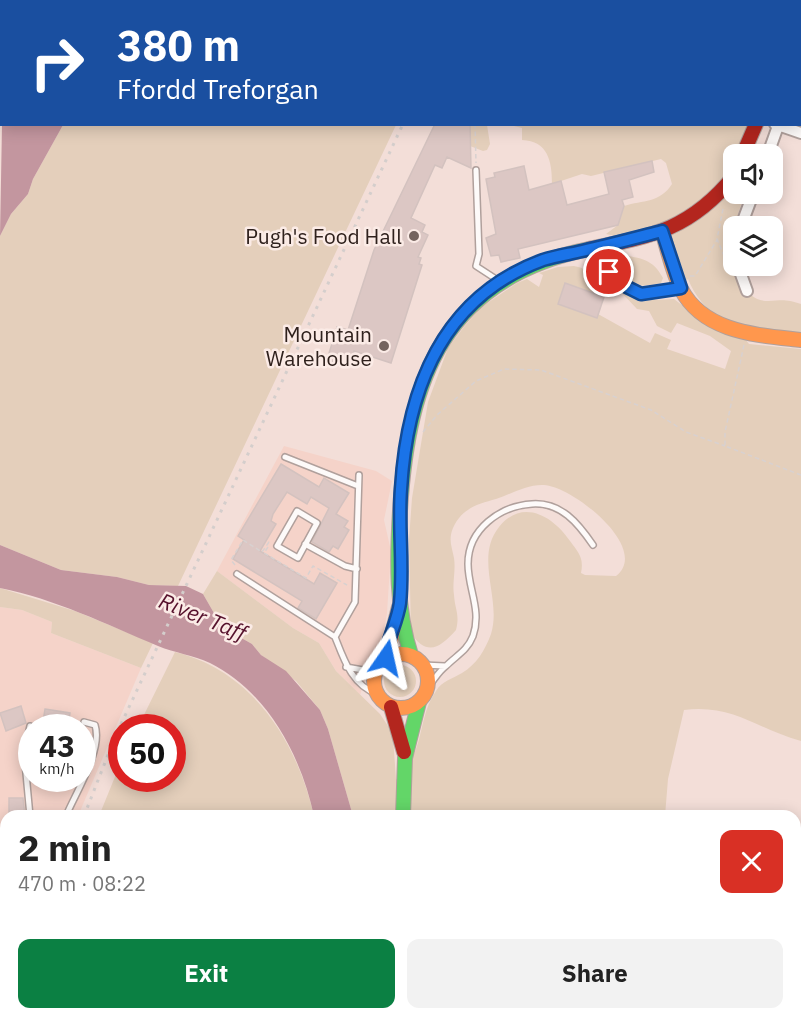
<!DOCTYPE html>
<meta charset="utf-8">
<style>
body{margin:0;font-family:"IBM Plex Sans",sans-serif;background:#f2f2f2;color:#222;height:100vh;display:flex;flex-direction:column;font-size:22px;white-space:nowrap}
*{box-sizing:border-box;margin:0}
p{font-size:20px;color:#767676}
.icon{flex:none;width:33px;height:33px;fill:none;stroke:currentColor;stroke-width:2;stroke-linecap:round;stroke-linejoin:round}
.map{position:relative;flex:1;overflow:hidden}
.details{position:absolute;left:0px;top:810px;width:801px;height:210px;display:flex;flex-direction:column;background:#fff;border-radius:18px 18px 0 0;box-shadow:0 3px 15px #0003}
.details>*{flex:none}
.top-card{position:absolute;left:0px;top:0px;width:801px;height:126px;box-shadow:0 3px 15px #0003;background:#1a4fa0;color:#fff;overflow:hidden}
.controls{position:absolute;left:723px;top:144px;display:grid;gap:12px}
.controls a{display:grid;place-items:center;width:60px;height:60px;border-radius:12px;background:#fff;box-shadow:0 3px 15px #0003;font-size:30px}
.speed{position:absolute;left:18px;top:714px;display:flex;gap:12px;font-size:30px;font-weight:700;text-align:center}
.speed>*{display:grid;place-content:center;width:78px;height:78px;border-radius:50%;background:#fff;box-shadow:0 3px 15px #0003;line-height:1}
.speed small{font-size:15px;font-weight:400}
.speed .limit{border:9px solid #d22;background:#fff;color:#111}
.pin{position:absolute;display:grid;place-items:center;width:51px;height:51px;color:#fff;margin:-26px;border:3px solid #fff;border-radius:50%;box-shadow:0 2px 6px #0007}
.me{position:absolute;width:66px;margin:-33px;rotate:11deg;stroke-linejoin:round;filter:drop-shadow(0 0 4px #0008)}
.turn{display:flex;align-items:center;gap:21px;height:126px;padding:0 18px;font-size:27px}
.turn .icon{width:78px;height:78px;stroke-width:2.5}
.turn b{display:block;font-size:42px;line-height:51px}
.round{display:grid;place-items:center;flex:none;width:63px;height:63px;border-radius:12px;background:#f2f2f2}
.overview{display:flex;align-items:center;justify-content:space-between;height:102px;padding:0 18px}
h1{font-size:36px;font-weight:700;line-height:45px}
.action{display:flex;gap:12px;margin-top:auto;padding:12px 18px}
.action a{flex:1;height:69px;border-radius:12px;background:#0b8043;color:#fff;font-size:24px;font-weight:700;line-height:69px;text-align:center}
.action a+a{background:#f2f2f2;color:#222}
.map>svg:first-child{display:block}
</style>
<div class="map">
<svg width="801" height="1020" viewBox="0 0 801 1020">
<rect width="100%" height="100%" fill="#f3ded8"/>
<path fill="#f5d3c9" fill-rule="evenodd" d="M 284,446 L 376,471 L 392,481 L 384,520 L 391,551 L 387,613 L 381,649 L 368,672 L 360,695 L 336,671 L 319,643 L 293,628 L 217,571 Z
M 0,607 L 22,610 L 52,622 L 51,633 L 141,668 L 78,816 L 6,816 L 6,1014 L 21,1014 L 20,1020 L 0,1020 ZM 32,728 L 82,728 L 82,778 L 32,778 Z
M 322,1014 L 379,1014 L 379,1020 L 319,1020 Z"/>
<path fill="#e4cfbb" d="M 135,0 L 411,0 L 135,1 Z
M 533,0 L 801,0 L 801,27 L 800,29 L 800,2 Z
M 63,125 L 396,125 L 178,586 L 149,585 L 117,577 L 61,570 L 0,545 L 0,236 L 11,214 L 28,194 L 33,179 Z
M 470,125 L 487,125 L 490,144 L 487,150 L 483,151 L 470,146 Z
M 510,125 L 750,125 L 737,154 L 734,154 C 733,188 689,210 663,222 C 651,227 639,236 625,237 C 619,237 612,235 606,234 L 618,225 L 624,206 C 643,200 660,203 672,184 L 666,163 L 661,159 L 591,176 L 582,174 L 552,184 C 552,161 548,141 522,140 L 522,128 Z
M 733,176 L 734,194 L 745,194 L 726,248 L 733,250 C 736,269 742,301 768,301 C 783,300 786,299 801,304 L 801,340 C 754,333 708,328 688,279 L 681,286 L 662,231 Z
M 621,255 C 641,258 653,259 663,278 L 661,283 C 636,289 621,285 609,261 Z
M 574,266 L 582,268 L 590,281 L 599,288 L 597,295 L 558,304 L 597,318 L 598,314 L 650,343 L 655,333 L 671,340 L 667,349 L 725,369 L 731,351 L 710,336 L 677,323 L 671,333 L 657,326 L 649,311 L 637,309 L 620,291 L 655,300 L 674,299 L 713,329 L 746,340 L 749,344 L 801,349 L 801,741 C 757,729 733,704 684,710 L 668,779 L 665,816 L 353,816 L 328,729 L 320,710 L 296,681 L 261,655 L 252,644 L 222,627 L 203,594 L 217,571 L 293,628 L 319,643 L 336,671 L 380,714 L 388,726 L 393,737 L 396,779 L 403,780 C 407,769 413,758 417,746 C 423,727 424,708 436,691 C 442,681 452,679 462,673 C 477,664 485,650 491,634 C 502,600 474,558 499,527 C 523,497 554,517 570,541 C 579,553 584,558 581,573 L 585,575 L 616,576 C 651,549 574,487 544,485 C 528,484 511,494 496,499 C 478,504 462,508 453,528 C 448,540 452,547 454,558 C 456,571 452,583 454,595 C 455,610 460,614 456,630 C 440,648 427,657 411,633 L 409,540 L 412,498 L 428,402 L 448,348 L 463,328 L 480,308 L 517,283 L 527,279 L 539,287 L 543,275 L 539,273 L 558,267 Z
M 0,588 L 75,611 L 153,643 L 141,668 L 51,633 L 52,622 L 22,610 L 0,607 Z
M 175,652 C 253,671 297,742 314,816 L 99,816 L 121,762 L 122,778 L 172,778 L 172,728 L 138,727 Z
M384 681a16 16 0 1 1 32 0a16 16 0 1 1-32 0Z
M 45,1014 L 257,1014 L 254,1020 L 44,1020 Z
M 429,1014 L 647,1014 L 647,1020 L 424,1020 Z"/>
<path fill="#c3969f" d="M 2,125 L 63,125 L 33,179 L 28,194 L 11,214 L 0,236 Z
M 0,545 L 61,570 L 117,577 L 149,585 L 186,586 L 203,594 L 222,627 L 252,644 L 261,655 L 286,671 L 320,710 L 328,729 L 353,816 L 314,816 C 301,756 268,692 210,663 C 193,655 175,653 158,646 C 106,624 55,599 0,588 Z
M 257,1014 L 301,1014 L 297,1020 L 254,1020 Z"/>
<path fill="#dcc7c4" stroke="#d3c2bf" stroke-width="1.5" d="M 435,124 L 470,124 L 471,168 L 447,157 L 442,168 L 435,165 L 411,218 L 425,225 L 422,232 L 428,235 L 418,257 L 421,258 L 419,264 L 422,265 L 391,363 L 354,351 L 352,359 L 338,354 L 336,362 L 327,360 L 337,327 L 348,330 L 374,250 Z
M 652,161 L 654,172 L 629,180 L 633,197 L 622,200 L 624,206 L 618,225 L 518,249 L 520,258 L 501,262 L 499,255 L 491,256 L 486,238 L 496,234 L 486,179 L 495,177 L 494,173 L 524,166 L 529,190 L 561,181 L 567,205 L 609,194 L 604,172 Z
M 565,283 L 604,297 L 597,318 L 558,304 Z
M 281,464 L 319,487 L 324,478 L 349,493 L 336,514 L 348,521 L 344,527 L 349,530 L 338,549 L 333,546 L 329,552 L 312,542 L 329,508 L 311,497 L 307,504 L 287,492 L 273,514 L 271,521 L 276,524 L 260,551 L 314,584 L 320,573 L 337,583 L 316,619 L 298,608 L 302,601 L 233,559 L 244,540 L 238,536 Z
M 21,706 L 26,723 L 6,731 L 0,713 Z
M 45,709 L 70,713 L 68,728 L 42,728 Z
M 9,798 L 23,798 L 25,816 L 9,816 Z"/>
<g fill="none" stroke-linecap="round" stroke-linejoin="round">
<g stroke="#b0a09c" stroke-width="8">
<path id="lane" d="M 476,170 L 479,254 L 476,266 L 499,281
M 604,284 L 596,272 L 604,270 L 641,294 L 680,288
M 285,457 L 358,486
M 359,475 L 355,602 L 335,637 C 344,660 352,685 377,694
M 297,511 L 317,523 L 298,558 L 277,546 Z
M 305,544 L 345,566 L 357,569
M 237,574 L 335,637
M 423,665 L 445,666
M 346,667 L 363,670 L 376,668
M 428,687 C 434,680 439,671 446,666 C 457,655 467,651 473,636 C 482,610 468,589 468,564 C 468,529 500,506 532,504 C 561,502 578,523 593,545
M 30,726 L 24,752 L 30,816
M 66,816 C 76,792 103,750 95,725 L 84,722
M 795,855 L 801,864
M 7,1020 L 9,1014
M 326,1020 L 330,1014"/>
</g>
<g stroke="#b0a09c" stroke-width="14">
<path id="street" d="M 775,124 L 801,133
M 768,154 L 778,126
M 741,226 L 753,194
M 734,247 L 734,253
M 738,266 L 747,291"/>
</g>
<g stroke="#b0a09c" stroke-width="16">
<path id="fast" d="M 800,15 L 801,11
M 411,655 C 396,609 397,559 400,511 C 408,377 445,278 589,249
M 403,816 L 405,758 L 419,702"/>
</g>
<g stroke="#b0a09c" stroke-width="16">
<path id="slow" d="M 662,231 C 668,250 672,271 681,289 C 704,333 758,335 801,340
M374 681a27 27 0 1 1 54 0a27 27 0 1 1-54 0Z
M 386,658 L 399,607"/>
</g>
<g stroke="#b0a09c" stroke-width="16">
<path id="jam" d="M 743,154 L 756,124
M 589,249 C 653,236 691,229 734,176
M 391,707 L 404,752
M 387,1020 L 388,1014"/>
</g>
<path stroke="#d8d1d0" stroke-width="1.5" stroke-dasharray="4.5 3" stroke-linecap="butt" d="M 60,2 L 61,0
M 519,2 L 519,0
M 0,85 L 2,84
M 475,124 L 476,163
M 723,209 L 717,239 L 728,265
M 690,276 L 695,276 L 717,240
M 744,345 L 725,432 L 725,446 L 801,475
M 423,432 L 437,415 L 476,381 L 504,369 L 541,370 L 651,410 L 686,432 L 725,446
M 268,547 L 264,553 L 306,578 L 313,566 L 347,585
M 235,565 L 231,560 L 243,540 L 262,552 L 269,542 L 270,543
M 408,1020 L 408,1014"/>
<use href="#lane" stroke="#fdfaf9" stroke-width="5"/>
<use href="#street" stroke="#fdfaf9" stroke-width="10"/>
<use href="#fast" stroke="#63d668" stroke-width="14"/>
<use href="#slow" stroke="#ff974d" stroke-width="14"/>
<use href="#jam" stroke="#b3261e" stroke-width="14"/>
<path stroke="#d4cecc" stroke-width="3" stroke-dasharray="3 6" stroke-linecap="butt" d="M 461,2 L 461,0
M 84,816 L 115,737 L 403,124
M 27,1020 L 28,1014"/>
</g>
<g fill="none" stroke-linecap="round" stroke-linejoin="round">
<g stroke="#114b97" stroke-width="15">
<path id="route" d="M 386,658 L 386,651 C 390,635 398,618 400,603 C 404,565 398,526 401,489 C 407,390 442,297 543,260 C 555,256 569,254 582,251 C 609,245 635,238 662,231 L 681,288 L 641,294 L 627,287 L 609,272"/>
</g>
<use href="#route" stroke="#1a73e8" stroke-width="10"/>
</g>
<g fill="#74635e" stroke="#fbebe6" stroke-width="2">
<circle cx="414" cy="236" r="6"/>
<circle cx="384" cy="346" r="6"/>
</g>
<g text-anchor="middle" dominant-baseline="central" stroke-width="5" stroke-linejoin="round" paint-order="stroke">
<g font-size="21" fill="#2f211d" stroke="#fbebe6" text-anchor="end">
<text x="402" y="236">Pugh's Food Hall</text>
<text x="372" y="334">Mountain<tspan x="372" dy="24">Warehouse</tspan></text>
</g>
<g font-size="22" font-style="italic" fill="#56112c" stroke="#fbebe6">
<text transform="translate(203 616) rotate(22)">River Taff</text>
</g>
</g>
</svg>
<div class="controls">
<a><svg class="icon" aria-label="sound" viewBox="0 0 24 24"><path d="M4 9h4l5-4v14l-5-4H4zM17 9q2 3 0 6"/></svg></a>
<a><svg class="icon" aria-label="layers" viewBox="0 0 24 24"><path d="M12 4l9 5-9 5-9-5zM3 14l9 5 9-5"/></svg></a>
</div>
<div class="speed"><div>43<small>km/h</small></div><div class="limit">50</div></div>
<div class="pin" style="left:609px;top:272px;background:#d93025"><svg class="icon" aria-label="arrive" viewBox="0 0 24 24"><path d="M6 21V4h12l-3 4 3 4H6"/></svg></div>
<svg class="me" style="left:386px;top:658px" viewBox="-20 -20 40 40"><path d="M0-17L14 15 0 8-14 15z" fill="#1a73e8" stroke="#fff" stroke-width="4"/></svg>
<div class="top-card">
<div class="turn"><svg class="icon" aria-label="right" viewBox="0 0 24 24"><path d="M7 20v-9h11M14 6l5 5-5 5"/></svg><div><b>380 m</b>Ffordd Treforgan</div></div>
</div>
<section class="details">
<div class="overview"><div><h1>2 min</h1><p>470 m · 08:22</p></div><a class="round" style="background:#d93025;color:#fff"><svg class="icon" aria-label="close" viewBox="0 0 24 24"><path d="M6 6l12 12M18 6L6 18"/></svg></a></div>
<div class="action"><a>Exit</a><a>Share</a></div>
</section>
</div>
